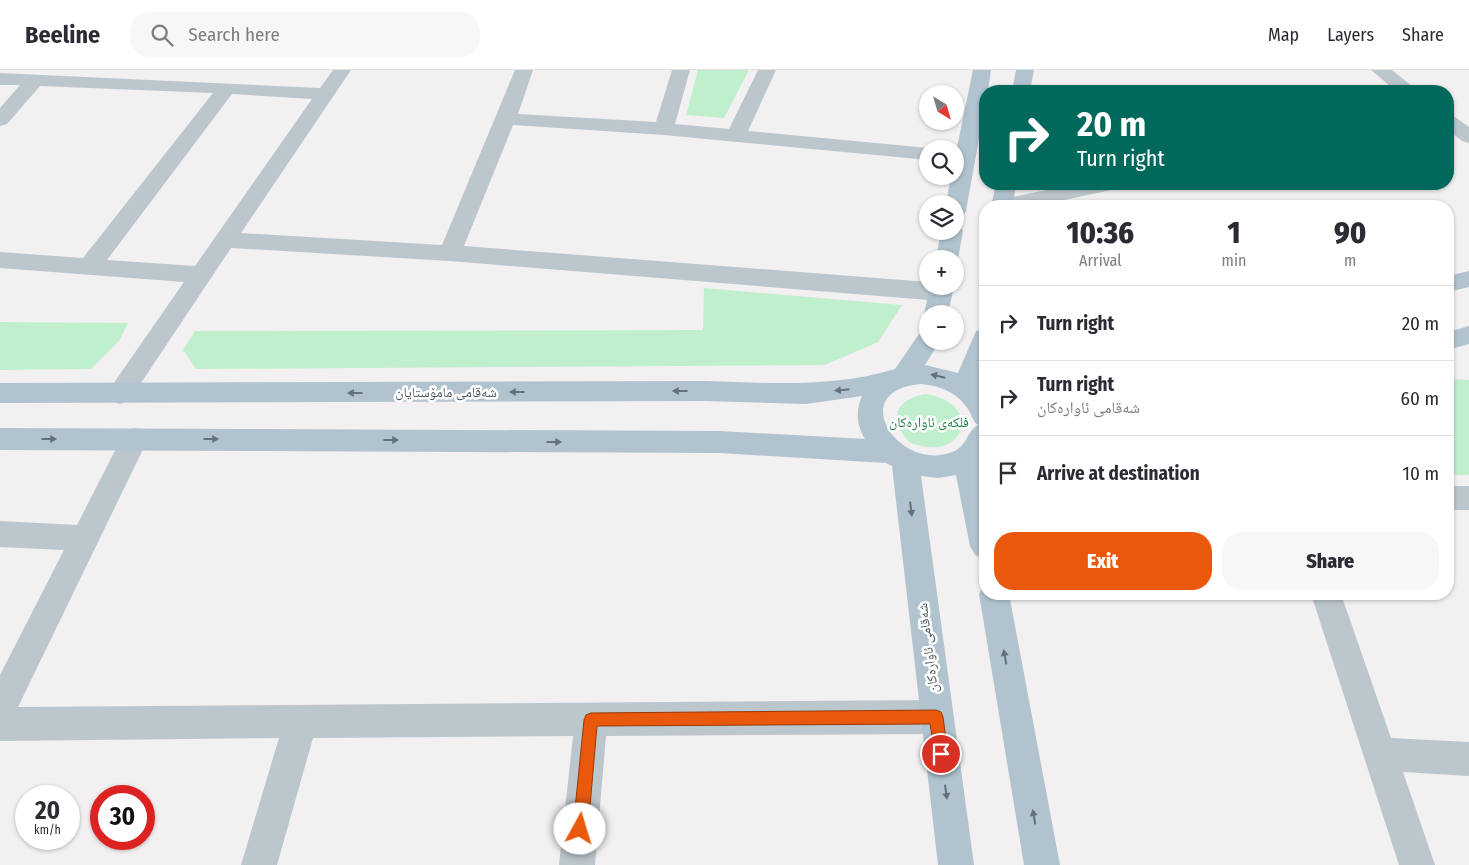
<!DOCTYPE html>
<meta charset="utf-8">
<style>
body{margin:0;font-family:"Fira Sans Condensed","Noto Naskh Arabic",sans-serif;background:#f7f7f7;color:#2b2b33;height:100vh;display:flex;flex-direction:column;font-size:19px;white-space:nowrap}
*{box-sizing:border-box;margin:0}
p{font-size:16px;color:#7c7c81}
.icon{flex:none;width:28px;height:28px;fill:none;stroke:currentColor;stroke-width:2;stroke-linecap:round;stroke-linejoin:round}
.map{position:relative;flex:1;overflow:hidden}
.drawer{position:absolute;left:979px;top:130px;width:475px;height:400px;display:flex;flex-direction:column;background:#fff;border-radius:20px;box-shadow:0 1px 4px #0004}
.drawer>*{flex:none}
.top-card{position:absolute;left:979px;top:15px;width:475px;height:105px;border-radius:20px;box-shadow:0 1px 4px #0004;background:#00695c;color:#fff;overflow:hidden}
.needle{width:32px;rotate:143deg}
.tools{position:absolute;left:919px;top:15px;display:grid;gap:10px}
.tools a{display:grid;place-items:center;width:45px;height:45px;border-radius:50%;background:#fff;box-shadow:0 1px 4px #0004;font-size:25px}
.speed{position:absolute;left:15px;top:715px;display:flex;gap:10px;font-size:25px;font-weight:700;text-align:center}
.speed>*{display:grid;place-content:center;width:65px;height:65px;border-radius:50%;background:#fff;box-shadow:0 1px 4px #0004;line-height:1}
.speed small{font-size:12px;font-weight:400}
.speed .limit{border:8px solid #d22;background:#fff;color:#111}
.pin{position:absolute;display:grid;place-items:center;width:42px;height:42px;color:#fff;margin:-21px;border:2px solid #fff;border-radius:50%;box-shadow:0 1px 5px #0007}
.me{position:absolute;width:55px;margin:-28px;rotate:6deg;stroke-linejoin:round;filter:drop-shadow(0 0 4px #0008)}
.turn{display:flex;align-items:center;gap:18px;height:105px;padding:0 15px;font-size:22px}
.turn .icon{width:65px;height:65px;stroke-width:2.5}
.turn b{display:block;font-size:35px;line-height:42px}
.eta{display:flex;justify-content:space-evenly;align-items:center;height:85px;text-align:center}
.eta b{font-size:30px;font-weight:800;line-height:35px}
.action{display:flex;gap:10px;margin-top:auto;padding:10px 15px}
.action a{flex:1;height:58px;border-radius:20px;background:#ea580c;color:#fff;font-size:20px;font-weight:800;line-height:58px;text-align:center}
.action a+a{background:#f7f7f7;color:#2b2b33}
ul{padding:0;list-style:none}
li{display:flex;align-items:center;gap:15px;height:75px;padding:0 15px;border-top:1px solid #e1e1e2}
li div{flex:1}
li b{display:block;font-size:19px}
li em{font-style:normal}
header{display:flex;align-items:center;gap:30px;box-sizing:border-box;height:70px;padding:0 25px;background:#fff;border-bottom:1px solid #e1e1e2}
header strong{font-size:24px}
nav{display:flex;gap:28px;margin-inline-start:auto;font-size:18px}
.search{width:350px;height:45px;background:#f7f7f7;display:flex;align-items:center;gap:12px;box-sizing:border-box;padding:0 18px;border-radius:20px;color:#7c7c81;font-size:19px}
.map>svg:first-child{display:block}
</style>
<header>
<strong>Beeline</strong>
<div class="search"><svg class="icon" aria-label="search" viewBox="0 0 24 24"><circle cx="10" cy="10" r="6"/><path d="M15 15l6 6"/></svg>Search here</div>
<nav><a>Map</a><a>Layers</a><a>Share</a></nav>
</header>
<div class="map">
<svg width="1469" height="795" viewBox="0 0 1469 795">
<rect width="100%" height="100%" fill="#f3f0f1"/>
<path fill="#c0efcd" d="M 698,0 L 749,0 L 724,48 L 686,45 Z
M 704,218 L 902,235 L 878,272 L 825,295 L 196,299 L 183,280 L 195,261 L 703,260 Z
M 0,252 L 128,253 L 119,271 L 91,299 L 0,300 Z
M 1448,309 L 1469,310 L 1469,405 L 1448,405 Z
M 925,324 C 985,332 965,396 909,372 C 889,349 894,330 925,324 Z"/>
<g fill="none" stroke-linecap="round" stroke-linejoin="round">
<path fill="#bcc6cd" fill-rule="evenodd" d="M 333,0 L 351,0 L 241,163 L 442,175 L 515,0 L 533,0 L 518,44 L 656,52 L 672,0 L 690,0 L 675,54 L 729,59 L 758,0 L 776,0 L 748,61 L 928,78 L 933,79 L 928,79 L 928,90 L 664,65 L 513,55 L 464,176 L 928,212 L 928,216 L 950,216 L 953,222 L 949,228 L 941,231 L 450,191 L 231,178 L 129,331 L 120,334 L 111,331 L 107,324 L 111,317 L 184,212 L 0,198 L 0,182 L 83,188 L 213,23 L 40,16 L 7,54 L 0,56 L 0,38 L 20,15 L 0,15 L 0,3 L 320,18 ZM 232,24 L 312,29 L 195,196 L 107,190 Z
M 1371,0 L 1392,0 L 1418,21 L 1396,21 Z
M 1448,45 L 1455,47 L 1469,57 L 1469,73 L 1462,71 L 1448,60 Z
M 1076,114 L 1119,114 L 1116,119 L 1036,136 L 992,136 L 995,131 L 1003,129 Z
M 135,358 L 145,361 L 148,369 L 18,637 L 936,630 L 948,635 L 953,647 L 948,659 L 936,664 L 606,666 L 595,795 L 559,795 L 573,666 L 313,668 L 277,795 L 241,795 L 279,668 L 0,671 L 0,605 L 64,480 L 0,477 L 0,451 L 77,455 L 125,361 Z
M 1448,416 L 1469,416 L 1469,440 L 1448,440 Z
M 1311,524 L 1341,524 L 1391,668 L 1469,672 L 1469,706 L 1403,702 L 1435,795 L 1399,795 Z"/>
<path fill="#b1c3ce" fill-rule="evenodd" d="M 973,0 L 991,0 L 988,21 L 985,21 L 985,35 L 966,141 L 963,146 L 955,148 L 955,134 L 946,134 L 951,106 L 955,106 L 955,87 Z
M 1016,0 L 1034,0 L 1030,21 L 1012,21 Z
M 996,114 L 1016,114 L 1013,136 L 991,136 Z
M 955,154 L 960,156 L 963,161 L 958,189 L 955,195 L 955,189 L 936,189 L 941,161 L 955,161 Z
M 1469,201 L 1469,217 L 1448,222 L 1448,206 Z
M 930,216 L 954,216 L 948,244 L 928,244 L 928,250 L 924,244 Z
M 1469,256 L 1469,274 L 1448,280 L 1448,262 Z
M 985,259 L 985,300 L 979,316 L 985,323 L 985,389 L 980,393 L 985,412 L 985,489 L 975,485 L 970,476 L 956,405 L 938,408 L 921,406 L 974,795 L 938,795 L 892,396 L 886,393 L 720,383 L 0,380 L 0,358 L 720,361 L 865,369 C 857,356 855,341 862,326 L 806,334 L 706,331 L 0,333 L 0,313 L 706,311 C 770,313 833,318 895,299 L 919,264 L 928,262 L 928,271 L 940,271 L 925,295 L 958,303 L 976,261 ZM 921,314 C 940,316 957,322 968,339 C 972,345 973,352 978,355 C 967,361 967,377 952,382 C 898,403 845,320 921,314 Z
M 985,513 L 985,524 L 1009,524 L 1060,795 L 1024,795 L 979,524 Z"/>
</g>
<defs><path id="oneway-solid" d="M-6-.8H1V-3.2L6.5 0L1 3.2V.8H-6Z" transform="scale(1.25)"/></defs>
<g fill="#63717a">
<use href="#oneway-solid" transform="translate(938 306) rotate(-167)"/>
<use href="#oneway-solid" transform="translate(842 320) rotate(174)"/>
<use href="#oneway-solid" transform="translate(680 321) rotate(180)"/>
<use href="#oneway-solid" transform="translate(517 322) rotate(180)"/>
<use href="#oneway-solid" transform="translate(355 323) rotate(180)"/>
<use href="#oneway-solid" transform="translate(49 369)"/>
<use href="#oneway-solid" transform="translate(211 369)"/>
<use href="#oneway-solid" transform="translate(391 370)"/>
<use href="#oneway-solid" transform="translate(554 372)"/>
<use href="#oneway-solid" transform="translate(911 439) rotate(83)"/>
<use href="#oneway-solid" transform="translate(1005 587) rotate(-100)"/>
<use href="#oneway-solid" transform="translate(946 722) rotate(82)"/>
<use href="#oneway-solid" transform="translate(1034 747) rotate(-100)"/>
</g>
<path fill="#ea580c" stroke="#983908" d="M 936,640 L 941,642 L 943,647 L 948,684 L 946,689 L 941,691 L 936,689 L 930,654 L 597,656 L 588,759 L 586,764 L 580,766 L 575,764 L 573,759 L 584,650 L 586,645 L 591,643 Z"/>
<g text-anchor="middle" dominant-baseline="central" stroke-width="5" stroke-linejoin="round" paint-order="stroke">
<g font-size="14" fill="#49565e" stroke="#fff">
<text x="446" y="322">شەقامی مامۆستایان</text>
<text transform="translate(928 578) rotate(-97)">شەقامی ئاوارەکان</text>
</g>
<g font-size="14" fill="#197f41" stroke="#fff">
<text x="929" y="352">فلکەی ئاوارەکان</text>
</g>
</g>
</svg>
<div class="tools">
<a><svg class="needle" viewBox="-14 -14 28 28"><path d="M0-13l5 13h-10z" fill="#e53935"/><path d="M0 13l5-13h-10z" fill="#7c7c81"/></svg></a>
<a><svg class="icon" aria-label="search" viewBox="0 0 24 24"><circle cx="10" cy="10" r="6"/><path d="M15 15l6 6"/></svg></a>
<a><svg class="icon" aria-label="layers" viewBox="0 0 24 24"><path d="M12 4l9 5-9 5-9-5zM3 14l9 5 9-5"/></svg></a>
<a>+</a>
<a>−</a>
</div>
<div class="speed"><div>20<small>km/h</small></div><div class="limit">30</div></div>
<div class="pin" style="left:941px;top:684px;background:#d93025"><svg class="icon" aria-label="arrive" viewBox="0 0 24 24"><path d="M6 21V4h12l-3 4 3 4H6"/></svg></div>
<svg class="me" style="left:580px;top:759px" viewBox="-20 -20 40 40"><circle r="19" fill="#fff"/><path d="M0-13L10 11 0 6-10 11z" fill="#ea580c"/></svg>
<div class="top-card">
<div class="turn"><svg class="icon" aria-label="right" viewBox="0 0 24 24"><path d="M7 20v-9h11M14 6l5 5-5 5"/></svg><div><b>20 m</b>Turn right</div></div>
</div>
<section class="drawer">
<div class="eta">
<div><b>10:36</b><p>Arrival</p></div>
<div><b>1</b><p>min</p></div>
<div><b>90</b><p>m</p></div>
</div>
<ul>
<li><svg class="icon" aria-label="right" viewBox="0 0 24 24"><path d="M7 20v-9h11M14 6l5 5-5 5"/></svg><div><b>Turn right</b></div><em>20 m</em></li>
<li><svg class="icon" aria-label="right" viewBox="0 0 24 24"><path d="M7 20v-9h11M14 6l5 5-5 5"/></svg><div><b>Turn right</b><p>شەقامی ئاوارەکان</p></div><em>60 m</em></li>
<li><svg class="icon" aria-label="arrive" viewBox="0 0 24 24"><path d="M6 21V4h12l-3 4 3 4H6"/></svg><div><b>Arrive at destination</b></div><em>10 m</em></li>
</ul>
<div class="action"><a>Exit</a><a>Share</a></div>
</section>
</div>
